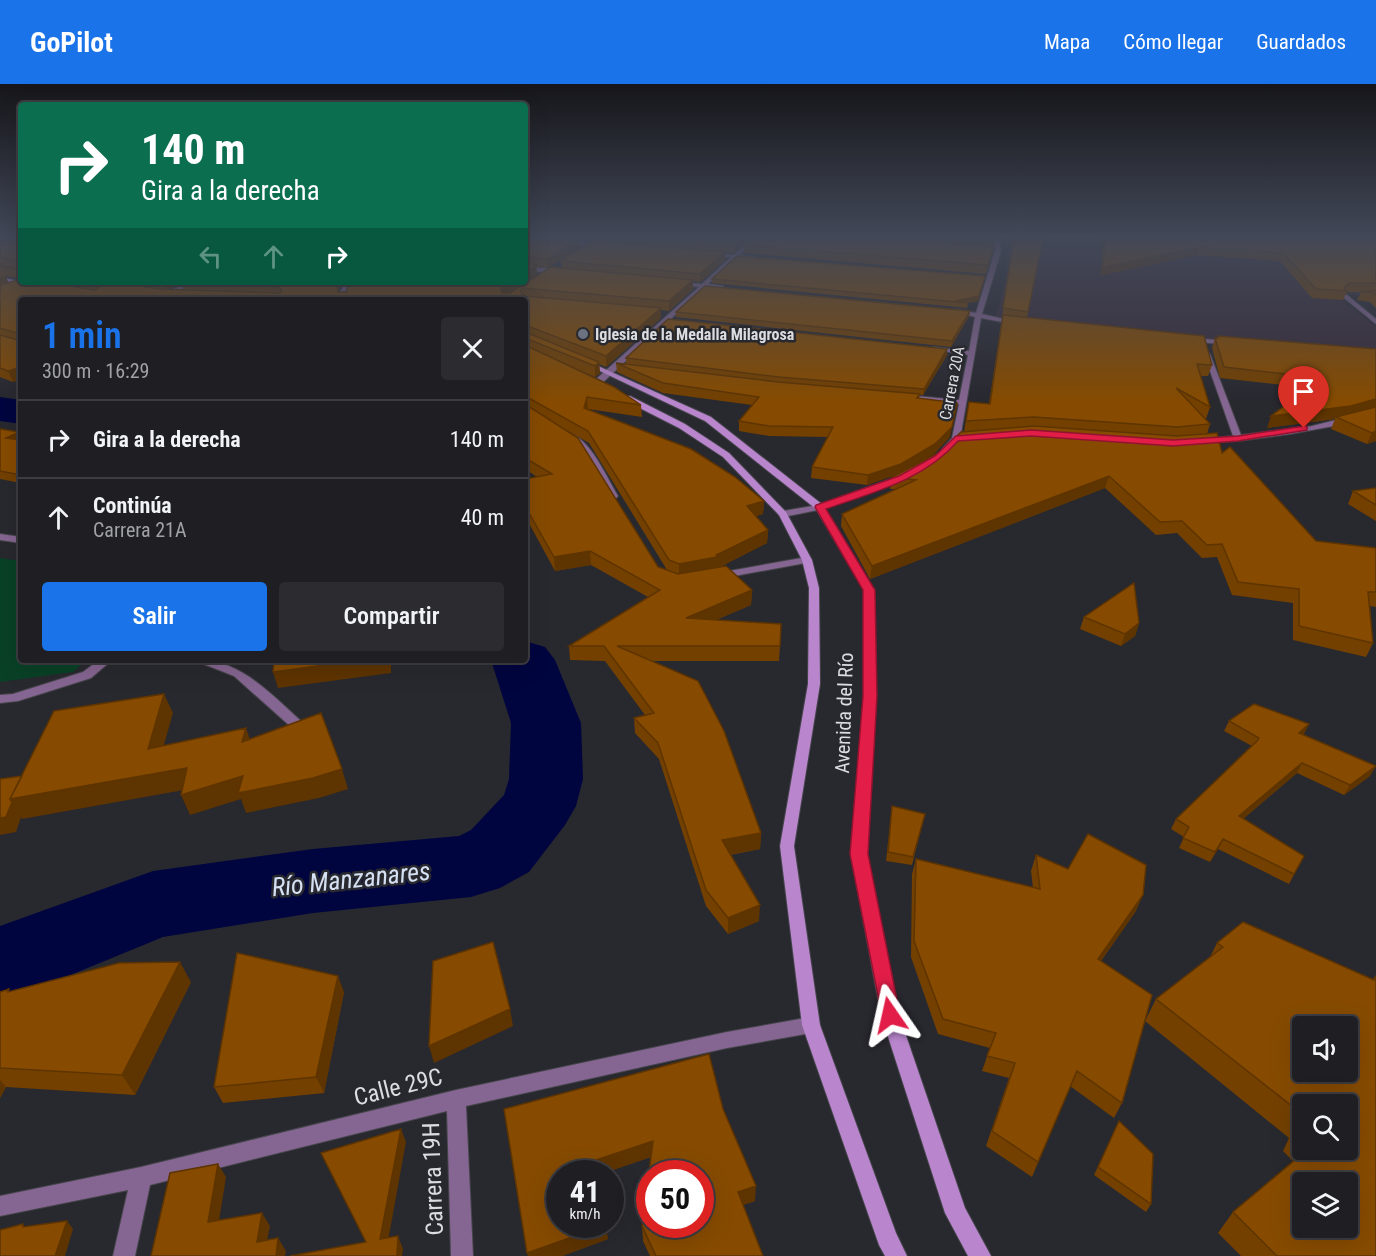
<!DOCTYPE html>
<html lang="es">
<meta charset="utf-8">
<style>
body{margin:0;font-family:"Roboto Condensed",sans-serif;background:#2b2b30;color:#f1f3f6;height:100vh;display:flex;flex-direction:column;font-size:22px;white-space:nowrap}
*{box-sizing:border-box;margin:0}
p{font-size:20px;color:#a1a2a6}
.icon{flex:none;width:33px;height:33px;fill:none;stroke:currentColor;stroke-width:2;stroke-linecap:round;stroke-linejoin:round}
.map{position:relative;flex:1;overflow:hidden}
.sheet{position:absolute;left:18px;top:213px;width:510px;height:366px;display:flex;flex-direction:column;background:#1e1e23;border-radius:6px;box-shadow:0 6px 24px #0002,0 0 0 2px #3c3c41}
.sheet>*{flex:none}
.hud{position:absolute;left:18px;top:18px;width:510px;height:183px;border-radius:6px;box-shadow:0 6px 24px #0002,0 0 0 2px #3c3c41;background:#0b6e4f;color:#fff;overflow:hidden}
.tools{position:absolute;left:1292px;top:932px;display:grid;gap:12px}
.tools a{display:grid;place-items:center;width:66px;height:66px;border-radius:6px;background:#1e1e23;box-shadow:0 6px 24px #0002,0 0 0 2px #3c3c41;font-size:30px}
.speed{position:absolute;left:546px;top:1076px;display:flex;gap:12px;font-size:30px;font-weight:700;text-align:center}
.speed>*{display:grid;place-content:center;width:78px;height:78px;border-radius:50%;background:#1e1e23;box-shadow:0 6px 24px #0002,0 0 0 2px #3c3c41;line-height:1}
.speed small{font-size:15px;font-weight:400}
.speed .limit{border:9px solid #d22;background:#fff;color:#111}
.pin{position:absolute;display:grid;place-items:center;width:51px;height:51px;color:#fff;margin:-62px -26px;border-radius:50% 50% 50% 0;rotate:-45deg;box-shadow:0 0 6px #0007}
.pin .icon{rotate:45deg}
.me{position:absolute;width:66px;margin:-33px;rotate:349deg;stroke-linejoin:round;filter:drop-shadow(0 0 4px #0008)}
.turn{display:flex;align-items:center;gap:21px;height:126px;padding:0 24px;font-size:27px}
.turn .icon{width:78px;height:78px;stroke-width:2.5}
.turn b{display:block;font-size:42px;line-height:51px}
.lanes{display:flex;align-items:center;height:57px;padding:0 24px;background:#0003;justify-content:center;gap:30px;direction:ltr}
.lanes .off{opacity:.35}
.round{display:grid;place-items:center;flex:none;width:63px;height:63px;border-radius:6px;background:#2b2b30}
.head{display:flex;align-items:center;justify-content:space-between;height:102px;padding:0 24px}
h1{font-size:36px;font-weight:600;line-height:45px;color:#1a73e8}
.cta{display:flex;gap:12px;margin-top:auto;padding:12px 24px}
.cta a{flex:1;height:69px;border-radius:6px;background:#1a73e8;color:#fff;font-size:24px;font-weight:600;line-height:69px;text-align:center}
.cta a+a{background:#2b2b30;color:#f1f3f6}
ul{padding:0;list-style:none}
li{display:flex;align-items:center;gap:18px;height:78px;padding:0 24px;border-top:2px solid #3c3c41}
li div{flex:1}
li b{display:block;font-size:22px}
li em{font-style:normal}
header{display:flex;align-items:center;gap:36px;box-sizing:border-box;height:84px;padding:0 30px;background:#1a73e8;color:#fff}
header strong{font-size:28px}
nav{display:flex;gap:33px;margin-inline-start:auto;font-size:21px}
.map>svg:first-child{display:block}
</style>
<header>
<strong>GoPilot</strong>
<nav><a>Mapa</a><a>Cómo llegar</a><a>Guardados</a></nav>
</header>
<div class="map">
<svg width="1376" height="1172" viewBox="0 0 1376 1172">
<rect width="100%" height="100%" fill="#28282f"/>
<path fill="#382b38" d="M 1008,154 L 1376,154 L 1376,211 L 1335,210 L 1376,243 L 1376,271 L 994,237 L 1006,195 Z"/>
<path fill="#094126" d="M 0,474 L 21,477 L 21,576 L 87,576 L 73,588 L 0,598 Z"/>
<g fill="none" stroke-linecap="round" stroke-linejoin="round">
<path fill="#00053f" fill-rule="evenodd" d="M 0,313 L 21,316 L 21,340 L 0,337 Z
M 525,557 L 545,563 L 555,576 L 581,639 L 583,695 L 576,722 L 565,741 L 529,788 L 500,804 L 471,813 L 313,829 L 163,853 L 0,920 L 0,842 L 153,787 L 313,765 L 459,752 L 471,746 L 504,711 L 509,695 L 511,639 L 491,576 L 525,576 Z"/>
<g stroke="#45454b" stroke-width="2">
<path id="street" d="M 753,154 L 757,154 L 739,171 L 755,173 L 755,175 L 736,174 L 708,200 L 723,202 L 723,204 L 705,203 L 600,301 L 594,301 L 594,297 L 699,203 L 678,201 L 676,198 L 702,200 L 731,173 L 710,172 L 708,169 L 734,171 Z
M 995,154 L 999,154 L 1001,167 L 982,230 L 1021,239 L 1018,241 L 981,234 L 960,355 L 946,367 L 942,365 L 952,354 L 959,320 L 905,315 L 901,313 L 905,311 L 959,316 L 968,271 L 930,265 L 933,263 L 969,267 L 975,233 L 953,227 L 956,225 L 976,229 L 995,167 Z
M 564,157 L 603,160 L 605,161 L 603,162 L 562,159 Z
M 525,183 L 560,185 L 563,187 L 560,189 L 525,187 Z
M 193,198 L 202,198 L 165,211 L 160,210 Z
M 346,198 L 352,198 L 346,208 L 347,216 L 341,216 L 340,208 Z
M 1343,211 L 1347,211 L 1376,235 L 1376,240 L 1343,213 Z
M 1191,254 L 1230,257 L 1233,259 L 1230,261 L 1189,257 L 1189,255 Z
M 1207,268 L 1210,270 L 1241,351 L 1312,342 L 1376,326 L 1376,330 L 1334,342 L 1290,350 L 1238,357 L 1200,359 L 1200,355 L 1203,355 L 1233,352 L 1204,270 Z
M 567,350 C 588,349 608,396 618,412 L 616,414 L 610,414 L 581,363 L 567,354 Z
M 905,390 L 908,391 L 908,395 L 823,425 L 783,433 L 778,430 L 783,427 L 818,421 Z
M 0,450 L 21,453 L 21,459 L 0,456 Z
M 807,473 L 811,474 L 811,478 L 718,495 L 713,492 L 718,489 Z
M 99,576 L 112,576 L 91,594 L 18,617 L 0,619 L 0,611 L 13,610 L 83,588 Z
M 199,576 C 244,576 276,616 309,644 L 311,647 L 309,650 L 299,650 L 234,592 L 201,579 Z
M 811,933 L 817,935 L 820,941 L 817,947 L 811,949 L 727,964 L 466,1022 L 473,1172 L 451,1172 L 447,1027 L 150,1101 L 135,1172 L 113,1172 L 128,1106 L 0,1132 L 0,1112 L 141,1083 L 456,1006 L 727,948 Z"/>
</g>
<g stroke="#45454b" stroke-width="2">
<path id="secondary" d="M 0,183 L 21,188 L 21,192 L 0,187 Z
M 0,193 L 28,199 L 31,201 L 28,203 L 0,197 Z
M 583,277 L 587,277 L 711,333 L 823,421 L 874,506 L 876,612 L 867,770 L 899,931 L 965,1124 L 991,1172 L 968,1172 L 945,1129 L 881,931 L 851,770 L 864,612 L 864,506 L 816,425 L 705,337 L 583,279 Z
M 624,312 L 630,312 L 685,340 L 729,369 L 786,428 L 812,476 L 819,504 L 820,600 L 794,762 L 820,941 L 896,1149 L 907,1172 L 885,1172 L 879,1161 L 802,941 L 780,762 L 808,600 L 809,504 L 802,476 L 779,431 L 723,373 L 679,344 L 624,316 Z"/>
</g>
<use href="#street" fill="#856591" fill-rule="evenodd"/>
<use href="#secondary" fill="#b986cd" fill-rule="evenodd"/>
</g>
<path fill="#734000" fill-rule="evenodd" d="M 0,154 L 21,154 L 21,194 L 17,185 L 1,181 L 15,185 L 18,194 L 6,192 L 8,199 L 343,198 L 338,207 L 338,208 L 525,198 L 525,154 L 750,154 L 733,169 L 568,154 L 579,164 L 548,184 L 537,183 L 537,190 L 510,209 L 562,184 L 561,177 L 725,176 L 700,198 L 693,197 L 693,205 L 669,227 L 661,226 L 661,234 L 606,283 L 599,280 L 600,289 L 595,293 L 570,282 L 641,321 L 642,333 L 588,325 L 764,417 L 763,430 L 756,432 L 768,446 L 767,459 L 720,483 L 752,506 L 751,521 L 716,536 L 780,562 L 779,577 L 651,577 L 761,749 L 760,765 L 730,771 L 759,837 L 728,850 L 706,822 L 659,675 L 635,649 L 634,634 L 645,631 L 605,577 L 570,576 L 569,562 L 648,513 L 591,481 L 555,487 L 525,432 L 525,395 L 537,393 L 525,385 L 525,216 L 21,216 L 21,295 L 13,298 L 0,293 ZM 182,200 L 183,206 L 167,205 ZM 568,347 L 589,359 L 667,486 L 658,483 Z
M 752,154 L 994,154 L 992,170 L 986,190 L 744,169 L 744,161 Z
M 1014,154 L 1043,154 L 1027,233 L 1212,281 L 1208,292 L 1201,292 L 1210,323 L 1206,335 L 1210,340 L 1207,350 L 1222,369 L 1316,457 L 1376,464 L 1376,523 L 1370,522 L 1373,559 L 1366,573 L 1293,556 L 1293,519 L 1232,511 L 1217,473 L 1202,474 L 1177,449 L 1156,451 L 1105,404 L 870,495 L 841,442 L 842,430 L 896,405 L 890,405 L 892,392 L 867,401 L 811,394 L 812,383 L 828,353 L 769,352 L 739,347 L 739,337 L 752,321 L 663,309 L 617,288 L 616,279 L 626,279 L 626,274 L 947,265 L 947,271 L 923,311 L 920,311 L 919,314 L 950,353 L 934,370 L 914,381 L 942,367 L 964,348 L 969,318 L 989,320 Z
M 1103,154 L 1376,154 L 1376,224 L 1370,218 L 1357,216 L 1361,208 L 1347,208 L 1343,216 L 1312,214 L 1280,177 L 1197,171 L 1101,191 Z
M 985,192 L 978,217 L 968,219 L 967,224 L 712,199 L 712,195 Z
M 970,227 L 969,232 L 951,263 L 676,233 L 676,228 Z
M 1218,252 L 1376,265 L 1376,357 L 1367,360 L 1331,345 L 1335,335 L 1267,344 L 1309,304 L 1220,294 L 1212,264 L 1215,254 L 1217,254 Z
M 0,345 L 21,352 L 21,399 L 0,395 Z
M 1376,404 L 1376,437 L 1348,420 L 1353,407 Z
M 1084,533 L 1139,539 L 1135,552 L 1121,562 L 1080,545 Z
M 1229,637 L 1309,640 L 1303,651 L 1370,692 L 1344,711 L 1297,689 L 1243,735 L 1304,772 L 1289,800 L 1218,765 L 1210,778 L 1179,764 L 1184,753 L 1171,745 L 1176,735 L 1252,662 L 1224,647 Z
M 892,722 L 925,730 L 912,781 L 886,777 Z
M 1036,771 L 1136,827 L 1101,877 L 1145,937 L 1156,915 L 1210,873 L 1217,859 L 1373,895 L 1376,891 L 1376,1172 L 1241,1172 L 1218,1149 L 1233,1128 L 1293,1077 L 1283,1067 L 1289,1054 L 1145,937 L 1122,1019 L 1114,1034 L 1070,1002 L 1032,1093 L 986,1062 L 1009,994 L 982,987 L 990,964 L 938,950 L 911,873 L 912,790 L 916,775 L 1033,804 L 1031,787 ZM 1302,1020 L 1347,1065 L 1302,1065 Z
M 191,898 L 135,1011 L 6,1003 L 0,1014 L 0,908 Z
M 344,908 L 324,1009 L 223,1019 L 214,1003 Z
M 504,1025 L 723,1025 L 755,1117 L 743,1121 L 763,1172 L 650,1172 L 643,1157 L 642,1142 L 651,1073 L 604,1089 L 560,1089 L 608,1155 L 562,1172 L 528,1172 Z
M 1119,1037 L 1151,1120 L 1146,1128 L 1094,1091 Z"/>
<path fill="#5e3400" d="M 0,154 L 21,154 L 0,160 Z
M 741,154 L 750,154 L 733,169 L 733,160 Z
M 579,155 L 579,164 L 548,184 L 548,175 Z
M 1199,163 L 1197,171 L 1101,191 L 1103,183 Z
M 725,168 L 725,176 L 700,198 L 700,190 Z
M 536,181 L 537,190 L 502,214 L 501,205 L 511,198 L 525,198 L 525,189 Z
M 6,192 L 9,201 L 0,204 L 0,194 Z
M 985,192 L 978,217 L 968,219 L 956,218 Z
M 693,196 L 693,205 L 669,227 L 669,217 Z
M 162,198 L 181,198 L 182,200 L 165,206 Z
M 336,198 L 343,198 L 338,207 L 339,216 Z
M 661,224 L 661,234 L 606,283 L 606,272 Z
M 970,227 L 969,232 L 951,263 L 952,257 Z
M 947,265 L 947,271 L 923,311 L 924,305 Z
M 599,278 L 600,289 L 595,293 L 595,282 Z
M 21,283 L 21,295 L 13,298 L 8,287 Z
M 587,313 L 588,325 L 584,324 Z
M 1376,315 L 1376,325 L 1336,333 L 1335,335 L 1267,344 L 1271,332 Z
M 957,319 L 950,353 L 934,370 L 899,390 L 867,401 L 868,391 Z
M 1376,347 L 1376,357 L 1367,360 L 1372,349 Z
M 19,348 L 21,352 L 21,358 L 6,354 Z
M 1109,392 L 1105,404 L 870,495 L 872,482 Z
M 764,417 L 763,430 L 746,435 L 747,422 Z
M 768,446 L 767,459 L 717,484 L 679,494 L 679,480 L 716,471 Z
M 590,467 L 591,481 L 555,487 L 554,473 Z
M 752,506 L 751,521 L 686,548 L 686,534 Z
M 1139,539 L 1135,552 L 1121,562 L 1125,550 Z
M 361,576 L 391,576 L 391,589 L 278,604 L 273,588 Z
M 164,610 L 173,629 L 157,685 L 148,665 Z
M 1309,640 L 1304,650 L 1294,659 L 1299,649 Z
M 246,644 L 253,664 L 242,658 Z
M 1302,679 L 1297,689 L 1234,742 L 1239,732 Z
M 1376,682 L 1370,692 L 1344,711 L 1350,701 Z
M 187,684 L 195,704 L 22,735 L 21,733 L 16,748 L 0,751 L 0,734 L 10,715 Z
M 342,685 L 348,705 L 319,714 L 246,729 L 241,715 L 190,731 L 181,711 L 243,692 Z
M 761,749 L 760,765 L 721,772 L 722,756 Z
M 1223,755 L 1218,765 L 1210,778 L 1215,768 Z
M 1143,811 L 1136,827 L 1091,890 L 1098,875 Z
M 760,821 L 759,837 L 728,850 L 728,834 Z
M 180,878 L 191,898 L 135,1011 L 122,991 Z
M 338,892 L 344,908 L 324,1009 L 316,993 Z
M 510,925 L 513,942 L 434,979 L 429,962 Z
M 0,996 L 6,1003 L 0,1014 Z
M 401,1045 L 406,1058 L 386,1168 L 380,1155 Z
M 653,1057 L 653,1072 L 604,1089 L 579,1089 L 578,1082 Z
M 218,1080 L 226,1093 L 217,1150 L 208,1138 Z
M 756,1102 L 755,1117 L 737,1123 L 738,1108 Z
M 262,1129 L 270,1142 L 264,1171 L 257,1158 Z
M 67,1137 L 73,1145 L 65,1172 L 55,1172 Z
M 606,1141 L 608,1155 L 562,1172 L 528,1172 L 527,1169 Z
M 398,1152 L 403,1165 L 402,1172 L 397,1172 Z
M 278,1154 L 286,1167 L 285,1172 L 276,1172 Z"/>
<path fill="#864b00" stroke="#5e3400" stroke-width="1.5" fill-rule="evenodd" d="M 18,154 L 21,154 L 21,186 L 17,185 L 19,178 L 0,173 L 0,158 Z
M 525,154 L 559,154 L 579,155 L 548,175 L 525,173 Z
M 656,154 L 741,154 L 733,160 Z
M 752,154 L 879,154 L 994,162 L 988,181 L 744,161 Z
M 1014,154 L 1043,154 L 1028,228 L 1003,224 Z
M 1105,154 L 1376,154 L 1376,185 L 1375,185 L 1376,185 L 1376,199 L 1349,199 L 1344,204 L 1347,207 L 1316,205 L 1283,169 L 1199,163 L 1103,183 Z
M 592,157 L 725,168 L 700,190 L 561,177 Z
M 737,172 L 985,192 L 979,212 L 956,217 L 968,219 L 712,195 Z
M 525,180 L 536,181 L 525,189 Z
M 0,181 L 15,185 L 0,183 Z
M 551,183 L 693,196 L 669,217 L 522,204 L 520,207 L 524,212 L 661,224 L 606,272 L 525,241 L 525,216 L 21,216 L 21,283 L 8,287 L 0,284 L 0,251 L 18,256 L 17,249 L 0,244 L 0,201 L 21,195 L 21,198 L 45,198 L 95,206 L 101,202 L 96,198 L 115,198 L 160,205 L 280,209 L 282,206 L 277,203 L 187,198 L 336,198 L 338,208 L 347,208 L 347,198 L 511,198 L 501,205 L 502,209 L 510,209 Z
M 705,202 L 970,227 L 952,257 L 676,228 Z
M 1361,207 L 1376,207 L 1376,211 L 1373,209 Z
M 1003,231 L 1204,252 L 1212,281 L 1197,280 L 1210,323 L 1176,304 L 1210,340 L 1177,343 L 1034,333 L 966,337 L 969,318 L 990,320 Z
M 668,235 L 947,265 L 924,305 L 779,293 L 626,274 Z
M 525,248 L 599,278 L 595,282 L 525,254 Z
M 1218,252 L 1376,265 L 1376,315 L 1351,322 L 1271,332 L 1322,294 L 1224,283 L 1215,254 L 1218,254 Z
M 525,261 L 614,303 L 641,321 L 587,313 L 584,324 L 691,365 L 735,393 L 764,417 L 747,422 L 768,446 L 716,471 L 717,473 L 679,480 L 669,476 L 588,347 L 525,312 Z
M 616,279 L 778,298 L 920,310 L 917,314 L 957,319 L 952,343 L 935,360 L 901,380 L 868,391 L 812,383 L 833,343 L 769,342 L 739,337 L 759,313 L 663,299 Z
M 525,320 L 578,354 L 658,483 L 678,490 L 726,482 L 752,506 L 686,534 L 781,540 L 780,562 L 617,562 L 698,597 L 724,647 L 761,749 L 722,756 L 760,821 L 728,834 L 706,806 L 658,659 L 634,634 L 654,629 L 604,562 L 569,562 L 660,506 L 590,467 L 554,473 L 525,422 L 525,395 L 552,390 L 525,374 Z
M 1376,323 L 1376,347 L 1372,349 L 1336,333 Z
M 1034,342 L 1177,352 L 1217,349 L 1222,369 L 1230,363 L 1316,457 L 1376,464 L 1376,508 L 1368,508 L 1373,559 L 1299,542 L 1299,505 L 1238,498 L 1222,460 L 1207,461 L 1182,437 L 1160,438 L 1109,392 L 872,482 L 842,430 L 916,396 L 892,393 L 942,367 L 961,348 Z
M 0,345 L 19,348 L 6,354 L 21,356 L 21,391 L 0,387 Z
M 1376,404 L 1376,421 L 1353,407 Z
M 1134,499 L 1139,539 L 1125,550 L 1084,533 Z
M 274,576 L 361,576 L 273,588 Z
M 164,610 L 148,665 L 246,644 L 242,658 L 321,629 L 342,685 L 313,694 L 238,709 L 243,692 L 181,711 L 187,684 L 10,715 L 54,627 Z
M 1254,620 L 1309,640 L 1299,649 L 1376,682 L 1350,701 L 1302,679 L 1239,732 L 1304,772 L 1294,790 L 1223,755 L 1215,768 L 1183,754 L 1189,743 L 1176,735 L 1257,657 L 1259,654 L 1229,637 Z
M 22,692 L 10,715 L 12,718 L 6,733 L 0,734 L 0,695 Z
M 892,722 L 925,730 L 913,773 L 888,768 Z
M 1088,750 L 1146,781 L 1143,811 L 1098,875 L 1152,911 L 1122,1019 L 1077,987 L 1038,1078 L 992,1047 L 1015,979 L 987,972 L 996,949 L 943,935 L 914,857 L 916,775 L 1040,805 L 1036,771 L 1068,785 Z
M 1243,838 L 1374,896 L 1376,893 L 1376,1172 L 1277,1172 L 1233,1128 L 1308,1065 L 1347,1065 L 1347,1020 L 1302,1020 L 1302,1030 L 1156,915 L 1223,863 L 1217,859 ZM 1302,942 L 1347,942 L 1347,987 L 1302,987 ZM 1302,1098 L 1347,1098 L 1347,1143 L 1302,1143 Z
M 493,858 L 510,925 L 429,962 L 433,877 Z
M 237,869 L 338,892 L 316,993 L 214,1003 Z
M 180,878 L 122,991 L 0,984 L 0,908 L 9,905 L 8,908 L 119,879 Z
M 709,970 L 723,1025 L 756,1102 L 738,1108 L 763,1172 L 656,1172 L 642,1142 L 653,1057 L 578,1082 L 582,1089 L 560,1089 L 560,1140 L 606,1140 L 606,1141 L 527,1169 L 504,1025 ZM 650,1089 L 700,1089 L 700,1140 L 650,1140 Z
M 1119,1037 L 1153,1070 L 1151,1120 L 1098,1083 Z
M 1302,1039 L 1302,1049 L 1299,1046 Z
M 401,1045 L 380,1155 L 398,1152 L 397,1172 L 290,1172 L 366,1158 L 321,1069 Z
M 218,1080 L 208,1138 L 262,1129 L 257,1158 L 278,1154 L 276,1172 L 151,1172 L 170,1089 Z
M 67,1137 L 55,1172 L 0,1172 L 0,1146 L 23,1140 L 23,1143 Z"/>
<linearGradient id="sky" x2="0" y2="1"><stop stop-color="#16161a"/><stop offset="0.48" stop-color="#424858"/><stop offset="1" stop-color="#424858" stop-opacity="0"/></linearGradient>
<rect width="1376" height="318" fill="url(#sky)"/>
<path fill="#e11d48" stroke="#92132f" stroke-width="1.5" d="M 1304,342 L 1307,342 L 1307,346 L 1238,357 L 1173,362 L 1031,352 L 958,357 C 924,396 874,408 826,425 L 875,506 L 877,612 L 868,770 L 900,931 L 897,937 L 890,940 L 883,937 L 850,770 L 863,612 L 863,506 L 815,423 L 816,421 L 899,392 L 935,372 L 956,352 L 1031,346 L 1173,356 L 1238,352 Z"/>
<circle fill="#6b7280" stroke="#28282f" stroke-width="2" cx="583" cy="250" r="6"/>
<g text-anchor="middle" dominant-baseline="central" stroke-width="5" stroke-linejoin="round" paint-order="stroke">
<g font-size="16" font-weight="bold" fill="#dcdde1" stroke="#28282f" text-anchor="start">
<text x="595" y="250">Iglesia de la Medalla Milagrosa</text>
</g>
<g font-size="16" fill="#dcdde1" stroke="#28282f">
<text transform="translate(952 299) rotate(-79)">Carrera 20A</text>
</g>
<g font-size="20" fill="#dcdde1" stroke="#28282f">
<text transform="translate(844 629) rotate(-88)">Avenida del Río</text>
</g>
<g font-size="24" fill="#dcdde1" stroke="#28282f">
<text transform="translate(398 1003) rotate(-14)">Calle 29C</text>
<text transform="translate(433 1095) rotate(-92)">Carrera 19H</text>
</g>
<g font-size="26" font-style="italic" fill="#d6e1f3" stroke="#28282f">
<text transform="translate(351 795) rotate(-6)">Río Manzanares</text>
</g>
</g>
</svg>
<div class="tools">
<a><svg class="icon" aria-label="sound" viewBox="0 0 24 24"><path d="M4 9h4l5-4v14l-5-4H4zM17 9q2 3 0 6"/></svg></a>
<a><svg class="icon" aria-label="search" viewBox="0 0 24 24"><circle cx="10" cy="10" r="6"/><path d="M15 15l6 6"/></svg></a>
<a><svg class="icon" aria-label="layers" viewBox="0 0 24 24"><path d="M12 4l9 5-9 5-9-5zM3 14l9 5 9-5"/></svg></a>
</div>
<div class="speed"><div>41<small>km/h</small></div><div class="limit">50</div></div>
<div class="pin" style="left:1304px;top:344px;background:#d93025"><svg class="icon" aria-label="arrive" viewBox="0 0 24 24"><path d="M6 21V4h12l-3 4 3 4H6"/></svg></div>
<svg class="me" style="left:890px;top:931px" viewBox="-20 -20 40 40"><path d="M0-17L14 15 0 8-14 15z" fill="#e11d48" stroke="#fff" stroke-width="4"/></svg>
<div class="hud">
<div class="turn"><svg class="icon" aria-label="right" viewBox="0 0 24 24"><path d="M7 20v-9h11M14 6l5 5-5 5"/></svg><div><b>140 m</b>Gira a la derecha</div></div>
<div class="lanes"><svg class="icon off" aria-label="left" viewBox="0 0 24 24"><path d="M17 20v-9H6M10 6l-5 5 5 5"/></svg><svg class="icon off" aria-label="ahead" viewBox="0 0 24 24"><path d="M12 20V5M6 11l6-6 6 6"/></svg><svg class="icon" aria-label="right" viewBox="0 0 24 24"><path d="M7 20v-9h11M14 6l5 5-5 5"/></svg></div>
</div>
<section class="sheet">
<div class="head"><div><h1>1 min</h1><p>300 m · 16:29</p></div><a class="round"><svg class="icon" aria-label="close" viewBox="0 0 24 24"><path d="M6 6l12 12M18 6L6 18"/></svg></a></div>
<ul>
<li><svg class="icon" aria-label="right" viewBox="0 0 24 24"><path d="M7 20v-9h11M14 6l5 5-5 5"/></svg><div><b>Gira a la derecha</b></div><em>140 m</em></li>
<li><svg class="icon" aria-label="ahead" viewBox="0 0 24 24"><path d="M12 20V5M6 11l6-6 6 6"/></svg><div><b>Continúa</b><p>Carrera 21A</p></div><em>40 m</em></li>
</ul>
<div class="cta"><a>Salir</a><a>Compartir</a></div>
</section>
</div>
